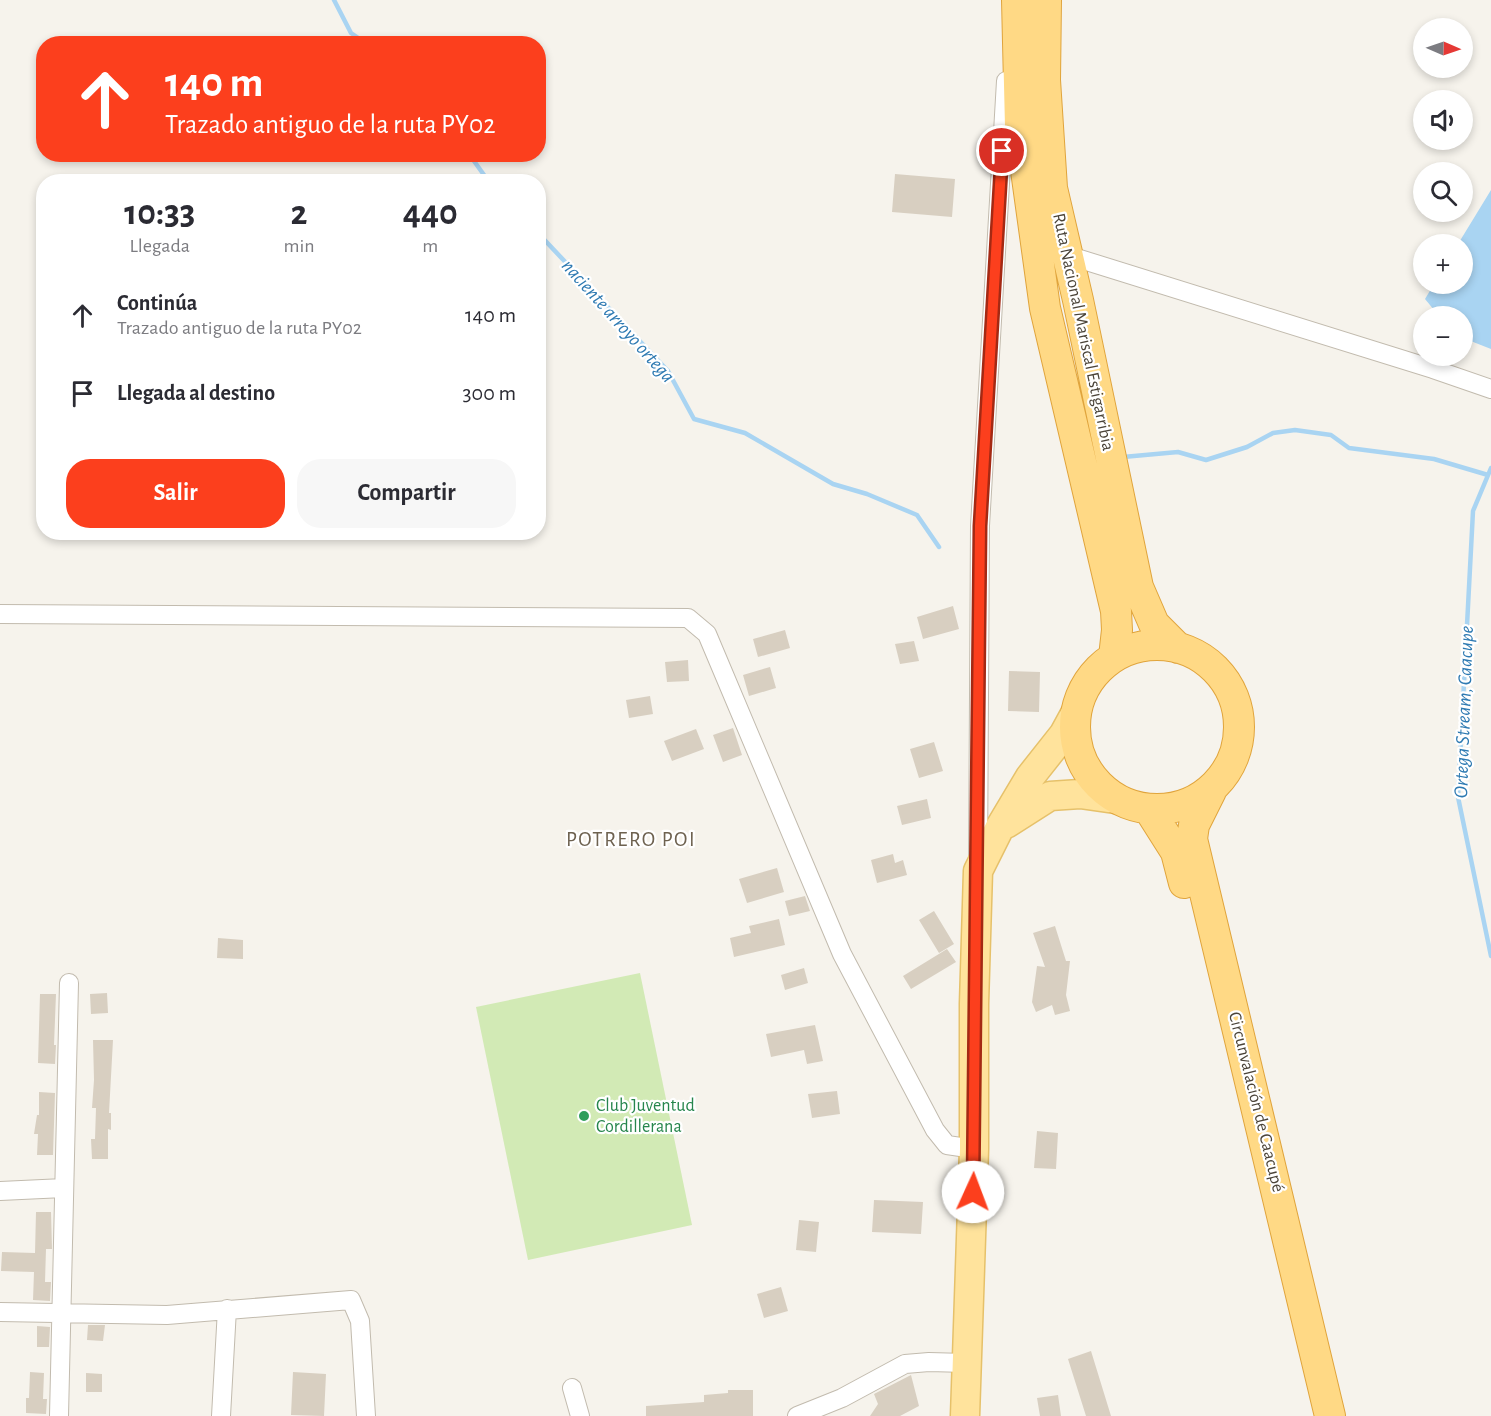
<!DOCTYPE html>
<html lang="es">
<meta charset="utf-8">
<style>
body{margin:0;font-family:"Alegreya Sans",sans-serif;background:#f7f7f7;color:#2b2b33;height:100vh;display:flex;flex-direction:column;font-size:22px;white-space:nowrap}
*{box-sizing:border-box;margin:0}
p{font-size:20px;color:#7c7c81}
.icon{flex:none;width:33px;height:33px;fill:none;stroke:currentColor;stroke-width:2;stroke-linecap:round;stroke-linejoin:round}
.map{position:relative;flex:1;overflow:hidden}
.drawer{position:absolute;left:36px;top:174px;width:510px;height:366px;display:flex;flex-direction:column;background:#fff;border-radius:24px;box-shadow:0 3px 9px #0003}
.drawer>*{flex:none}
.banner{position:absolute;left:36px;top:36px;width:510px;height:126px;border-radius:24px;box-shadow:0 3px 9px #0003;background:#fc3f1d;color:#fff;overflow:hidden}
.needle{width:39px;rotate:92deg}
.controls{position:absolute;left:1413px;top:18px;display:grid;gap:12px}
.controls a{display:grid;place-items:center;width:60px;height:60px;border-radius:50%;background:#fff;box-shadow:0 3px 9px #0003;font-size:30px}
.pin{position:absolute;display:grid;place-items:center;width:51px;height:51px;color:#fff;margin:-26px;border:3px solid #fff;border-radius:50%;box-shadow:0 2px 6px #0007}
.me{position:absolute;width:66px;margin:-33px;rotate:2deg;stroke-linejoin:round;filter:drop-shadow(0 0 4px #0008)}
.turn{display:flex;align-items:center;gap:21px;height:126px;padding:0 30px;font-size:27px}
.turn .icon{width:78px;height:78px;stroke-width:2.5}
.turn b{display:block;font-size:42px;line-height:51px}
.eta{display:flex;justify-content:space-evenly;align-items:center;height:102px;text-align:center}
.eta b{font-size:36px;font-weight:600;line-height:42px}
.button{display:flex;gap:12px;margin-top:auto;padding:12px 30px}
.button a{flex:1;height:69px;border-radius:24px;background:#fc3f1d;color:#fff;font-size:24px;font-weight:600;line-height:69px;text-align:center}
.button a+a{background:#f7f7f7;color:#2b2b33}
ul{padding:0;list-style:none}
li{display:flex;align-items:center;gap:18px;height:78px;padding:0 30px}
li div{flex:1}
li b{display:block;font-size:22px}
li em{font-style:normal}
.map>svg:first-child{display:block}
</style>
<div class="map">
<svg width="1491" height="1416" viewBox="0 0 1491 1416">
<rect width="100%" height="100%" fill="#f6f3ec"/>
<path fill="#d2eab5" d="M 640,973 L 692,1225 L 528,1260 L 476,1007 Z"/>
<path fill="#a9d4f2" d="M 1491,190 L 1491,349 L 1463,338 L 1462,316 L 1439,316 L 1425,299 L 1434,284 L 1462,284 L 1462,244 L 1458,244 Z"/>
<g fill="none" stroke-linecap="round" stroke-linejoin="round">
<path stroke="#a9d4f2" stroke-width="4.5" d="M 334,0 L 351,33 L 367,44
M 469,154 L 489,182
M 538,233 L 668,371 L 694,419 L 745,433 L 833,484 L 867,494 L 917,515 L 939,547
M 1123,457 L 1178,452 L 1206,460 L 1247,447 L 1273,433 L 1295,430 L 1331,435 L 1349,448 L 1434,459 L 1488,475
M 1491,468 L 1473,511 L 1458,797 L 1491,956"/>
</g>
<path fill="#d8cfc1" d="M 895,174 L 955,179 L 952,217 L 892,212 Z
M 953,606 L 959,629 L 923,639 L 917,617 Z
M 785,630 L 790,648 L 758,657 L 753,639 Z
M 914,641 L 919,661 L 900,664 L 895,644 Z
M 688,660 L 689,681 L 667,682 L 665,662 Z
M 770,667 L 776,688 L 749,696 L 743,675 Z
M 1009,671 L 1040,672 L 1039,712 L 1008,711 Z
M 650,696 L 653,714 L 629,718 L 626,700 Z
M 733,728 L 742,755 L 723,762 L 713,735 Z
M 696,729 L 704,749 L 672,761 L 664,741 Z
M 934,742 L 943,771 L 919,778 L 910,749 Z
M 927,799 L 931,818 L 902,825 L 897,806 Z
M 893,854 L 895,863 L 903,860 L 907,875 L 877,883 L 871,860 Z
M 777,868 L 784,892 L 747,903 L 739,879 Z
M 805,896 L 810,911 L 789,916 L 785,901 Z
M 934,911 L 954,944 L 939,953 L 919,920 Z
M 779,919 L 785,945 L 734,957 L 730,938 L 751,933 L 749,926 Z
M 1055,926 L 1066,961 L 1070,961 L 1066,995 L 1070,1011 L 1055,1015 L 1052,1005 L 1036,1012 L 1032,1002 L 1037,966 L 1045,967 L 1033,933 Z
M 218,938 L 243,940 L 243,959 L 217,958 Z
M 947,949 L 956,962 L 911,989 L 903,976 Z
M 804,968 L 808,983 L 785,990 L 781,975 Z
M 107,993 L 108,1013 L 91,1014 L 90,994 Z
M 40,994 L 56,994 L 54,1045 L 56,1045 L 55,1064 L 38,1063 Z
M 815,1025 L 823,1061 L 807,1064 L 804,1050 L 771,1057 L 766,1034 Z
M 93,1040 L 113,1040 L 109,1113 L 111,1113 L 111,1130 L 108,1129 L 108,1159 L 92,1159 L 91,1139 L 95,1139 L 96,1108 L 92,1108 L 94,1080 Z
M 837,1091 L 840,1114 L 812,1118 L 808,1094 Z
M 39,1092 L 55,1093 L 53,1155 L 37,1155 L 38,1134 L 34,1134 L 37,1115 L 39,1115 Z
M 1037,1131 L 1058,1133 L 1056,1169 L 1034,1168 Z
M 874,1200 L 923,1202 L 921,1234 L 872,1232 Z
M 36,1212 L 51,1212 L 52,1249 L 46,1249 L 45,1282 L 51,1282 L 50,1301 L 33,1300 L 34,1272 L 1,1271 L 2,1252 L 35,1253 Z
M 799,1220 L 819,1222 L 816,1252 L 796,1250 Z
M 781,1287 L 788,1311 L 764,1318 L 757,1294 Z
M 88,1325 L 105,1325 L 103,1341 L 87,1340 Z
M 37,1326 L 50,1327 L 49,1347 L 37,1347 Z
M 1091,1351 L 1111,1416 L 1086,1416 L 1068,1359 Z
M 30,1372 L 44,1373 L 43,1399 L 47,1399 L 46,1414 L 26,1413 L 26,1398 L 29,1398 Z
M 293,1372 L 326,1374 L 324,1416 L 291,1415 Z
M 86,1373 L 102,1374 L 102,1392 L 86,1392 Z
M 911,1375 L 919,1406 L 900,1416 L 870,1416 L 878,1404 L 874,1394 Z
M 728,1390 L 753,1390 L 753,1416 L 646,1416 L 646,1406 L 704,1402 L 704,1395 L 728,1393 Z
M 1058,1395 L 1061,1416 L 1040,1416 L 1037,1398 Z"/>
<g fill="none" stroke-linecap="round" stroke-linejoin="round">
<g stroke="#c2bbae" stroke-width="20">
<path id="minor" d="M 1067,255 L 1433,369 L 1491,389
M 0,614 L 688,618 L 707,634 L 842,954 L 935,1130 L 947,1145 L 974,1149
M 978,865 L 980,526 L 1006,81
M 0,1191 L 64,1188
M 0,1312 L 167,1315 L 351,1300 L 360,1321 L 366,1416
M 572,1388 L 580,1416
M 59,1416 L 69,983
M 221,1416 L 227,1309
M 797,1416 L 842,1398 L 905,1364 L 929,1362 L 966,1363"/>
</g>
<g stroke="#e6c16a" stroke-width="31">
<path id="primary" d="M 1006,824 L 1050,796 L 1080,794 L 1115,799
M 965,1416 L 974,1149 L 974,1004 L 978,871 L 999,829 L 1030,777 L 1064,734 L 1076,712"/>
</g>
<g stroke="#e0a43c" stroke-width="32">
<path id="trunk" d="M 1017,0 L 1020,127 L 1045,308 L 1116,611 L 1117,630 L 1114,657
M 1046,0 L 1045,80 L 1052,188 L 1078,300 L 1138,587 L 1154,624 L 1178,648
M1075 727a82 82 0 1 1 164 0a82 82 0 1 1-164 0Z
M 1211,791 L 1194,825 L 1192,839 L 1330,1416
M 1150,811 L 1176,852 L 1184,883"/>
</g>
<use href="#minor" stroke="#fff" stroke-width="18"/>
<use href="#primary" stroke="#ffe39c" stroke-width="28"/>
<use href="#trunk" stroke="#ffd985" stroke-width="30"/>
</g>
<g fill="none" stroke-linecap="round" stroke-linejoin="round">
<g stroke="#a42913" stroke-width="15">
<path id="route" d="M 973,1192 L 980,526 L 1002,151"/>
</g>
<use href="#route" stroke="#fc3f1d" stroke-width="10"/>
</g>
<circle fill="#2e9e5b" stroke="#fff" stroke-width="2" cx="584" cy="1116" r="6"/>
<g text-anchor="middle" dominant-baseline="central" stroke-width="4.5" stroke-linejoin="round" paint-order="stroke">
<g font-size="18" fill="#4b4439" stroke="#fff">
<text transform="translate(1083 332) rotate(78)">Ruta Nacional Mariscal Estigarribia</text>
<text transform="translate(1256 1102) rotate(76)">Circunvalación de Caacupé</text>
</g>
<g font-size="18" fill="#27864d" stroke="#fff" text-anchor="start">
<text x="596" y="1106">Club Juventud<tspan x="596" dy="21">Cordillerana</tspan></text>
</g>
<g font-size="20" font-style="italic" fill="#2e7ab2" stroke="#fff">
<text transform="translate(618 321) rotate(48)">naciente arroyo ortega</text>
<text transform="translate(1464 712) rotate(-88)">Ortega Stream, Caacupe</text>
</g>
<g font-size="21" letter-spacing="1.5" fill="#6e6250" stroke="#fff">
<text x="631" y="839">POTRERO POI</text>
</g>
</g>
</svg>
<div class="controls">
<a><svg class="needle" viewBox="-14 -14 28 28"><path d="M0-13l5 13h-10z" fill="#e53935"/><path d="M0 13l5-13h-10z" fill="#7c7c81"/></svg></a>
<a><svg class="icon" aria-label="sound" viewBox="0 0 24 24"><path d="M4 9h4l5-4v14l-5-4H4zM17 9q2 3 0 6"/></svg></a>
<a><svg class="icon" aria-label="search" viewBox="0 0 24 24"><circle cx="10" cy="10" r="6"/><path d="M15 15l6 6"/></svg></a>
<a>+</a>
<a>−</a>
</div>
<div class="pin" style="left:1002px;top:151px;background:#d93025"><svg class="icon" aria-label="arrive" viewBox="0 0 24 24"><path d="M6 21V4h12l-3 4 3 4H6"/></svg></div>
<svg class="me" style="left:973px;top:1192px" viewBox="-20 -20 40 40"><circle r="19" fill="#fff"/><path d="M0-13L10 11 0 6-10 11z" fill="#fc3f1d"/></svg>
<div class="banner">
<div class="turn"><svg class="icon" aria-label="ahead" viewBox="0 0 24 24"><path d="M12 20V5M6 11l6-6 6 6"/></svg><div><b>140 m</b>Trazado antiguo de la ruta PY02</div></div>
</div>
<section class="drawer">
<div class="eta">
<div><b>10:33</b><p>Llegada</p></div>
<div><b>2</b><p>min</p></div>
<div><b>440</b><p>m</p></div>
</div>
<ul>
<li><svg class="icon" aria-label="ahead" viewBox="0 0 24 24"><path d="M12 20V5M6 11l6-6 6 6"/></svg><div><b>Continúa</b><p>Trazado antiguo de la ruta PY02</p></div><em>140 m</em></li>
<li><svg class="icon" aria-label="arrive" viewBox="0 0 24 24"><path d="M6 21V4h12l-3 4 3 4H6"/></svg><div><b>Llegada al destino</b></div><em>300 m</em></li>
</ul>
<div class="button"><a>Salir</a><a>Compartir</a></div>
</section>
</div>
